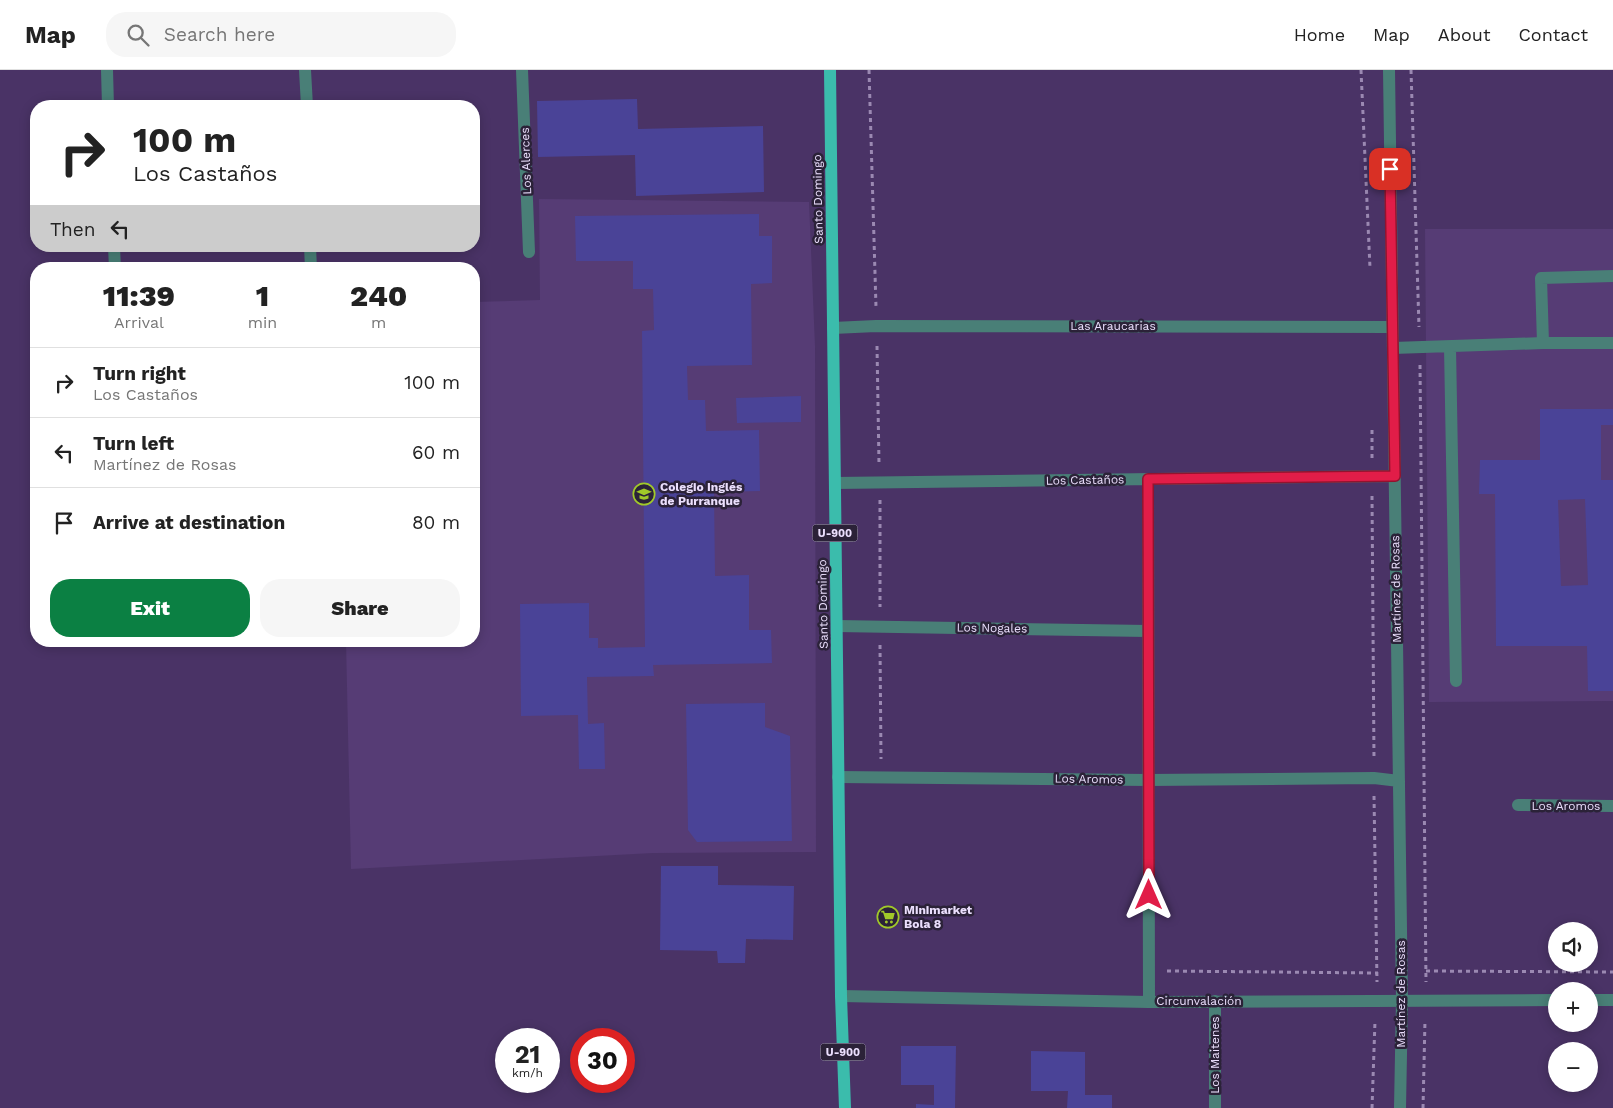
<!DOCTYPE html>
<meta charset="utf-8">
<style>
body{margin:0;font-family:"Work Sans",sans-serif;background:#f6f6f6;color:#222;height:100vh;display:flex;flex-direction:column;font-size:19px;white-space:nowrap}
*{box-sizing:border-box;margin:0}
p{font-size:16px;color:#767676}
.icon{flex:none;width:28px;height:28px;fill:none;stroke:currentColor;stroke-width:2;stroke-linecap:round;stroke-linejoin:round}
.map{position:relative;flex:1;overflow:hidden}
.panel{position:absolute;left:30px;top:192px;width:450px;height:385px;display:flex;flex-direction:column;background:#fff;border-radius:20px;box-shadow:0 2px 12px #0003}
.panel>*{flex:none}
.hud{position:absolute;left:30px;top:30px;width:450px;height:152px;border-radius:20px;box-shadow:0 2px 12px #0003;background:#fff;color:#222;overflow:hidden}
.buttons{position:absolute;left:1548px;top:852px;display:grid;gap:10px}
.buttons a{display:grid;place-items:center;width:50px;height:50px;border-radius:50%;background:#fff;box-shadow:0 2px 12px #0003;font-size:25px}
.speed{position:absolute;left:495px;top:958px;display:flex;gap:10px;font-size:25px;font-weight:700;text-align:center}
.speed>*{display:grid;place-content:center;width:65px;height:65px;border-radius:50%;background:#fff;box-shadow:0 2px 12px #0003;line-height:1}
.speed small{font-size:12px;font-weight:400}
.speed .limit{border:8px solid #d22;background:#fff;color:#111}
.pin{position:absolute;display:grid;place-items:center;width:42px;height:42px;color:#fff;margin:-21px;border-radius:10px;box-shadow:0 2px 8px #0006}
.me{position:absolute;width:55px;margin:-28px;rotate:0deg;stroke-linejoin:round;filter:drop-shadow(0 0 4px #0008)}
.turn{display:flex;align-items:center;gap:18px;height:105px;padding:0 20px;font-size:22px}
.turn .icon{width:65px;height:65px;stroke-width:2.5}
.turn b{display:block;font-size:35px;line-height:42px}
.then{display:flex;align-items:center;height:48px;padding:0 20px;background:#0003;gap:10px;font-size:19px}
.eta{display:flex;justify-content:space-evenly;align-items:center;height:85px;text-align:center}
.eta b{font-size:30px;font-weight:800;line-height:35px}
.cta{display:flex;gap:10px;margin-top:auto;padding:10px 20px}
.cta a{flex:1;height:58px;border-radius:20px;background:#0b8043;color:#fff;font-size:20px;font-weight:800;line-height:58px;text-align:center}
.cta a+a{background:#f6f6f6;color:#222}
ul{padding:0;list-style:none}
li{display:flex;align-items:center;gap:15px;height:70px;padding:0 20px;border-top:1px solid #e0e0e0}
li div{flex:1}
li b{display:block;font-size:19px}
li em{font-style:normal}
header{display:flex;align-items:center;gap:30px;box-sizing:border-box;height:70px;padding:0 25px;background:#fff;border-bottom:1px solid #e0e0e0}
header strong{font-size:24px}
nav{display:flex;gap:28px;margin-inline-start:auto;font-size:18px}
.search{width:350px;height:45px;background:#f6f6f6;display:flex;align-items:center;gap:12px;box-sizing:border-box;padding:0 18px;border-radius:20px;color:#767676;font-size:19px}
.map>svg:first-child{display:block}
</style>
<header>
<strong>Map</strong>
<div class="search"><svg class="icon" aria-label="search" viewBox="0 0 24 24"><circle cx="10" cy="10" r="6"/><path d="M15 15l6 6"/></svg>Search here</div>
<nav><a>Home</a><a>Map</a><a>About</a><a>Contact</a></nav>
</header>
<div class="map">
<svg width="1613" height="1038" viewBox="0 0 1613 1038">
<rect width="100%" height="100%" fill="#4a3366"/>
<path fill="#563c75" d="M 539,129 L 809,132 L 815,276 L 816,782 L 653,783 L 351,799 L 346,571 L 474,571 L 474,232 L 540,230 Z
M 1425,159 L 1613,159 L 1613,631 L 1429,632 Z"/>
<path fill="#4a4397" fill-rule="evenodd" d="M 637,29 L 638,59 L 763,56 L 764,122 L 636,126 L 635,85 L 538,87 L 537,31 Z
M 759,144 L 759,166 L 772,166 L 772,213 L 751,214 L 752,295 L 687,296 L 688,330 L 705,330 L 706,361 L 759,360 L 760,421 L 714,422 L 715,506 L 749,505 L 749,560 L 771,560 L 772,593 L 653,595 L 654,606 L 587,607 L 588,654 L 604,653 L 605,699 L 579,699 L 578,645 L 521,646 L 520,534 L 589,533 L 589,568 L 598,568 L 598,578 L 645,577 L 642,261 L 654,260 L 653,219 L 633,219 L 633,191 L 576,191 L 575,146 Z
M 801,326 L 801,352 L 737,353 L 736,328 Z
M 1540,339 L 1613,339 L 1613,355 L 1601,355 L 1601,410 L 1613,410 L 1613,621 L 1588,621 L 1587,576 L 1496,576 L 1495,424 L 1479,424 L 1480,390 L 1540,390 ZM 1585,429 L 1588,515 L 1561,516 L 1558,430 Z
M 765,633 L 765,657 L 790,666 L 792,771 L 697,772 L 688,760 L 686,634 Z
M 661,796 L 718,796 L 718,815 L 794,816 L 793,870 L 746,869 L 745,893 L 718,893 L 717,881 L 660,880 Z
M 901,976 L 956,976 L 955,1038 L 916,1038 L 916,1034 L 934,1035 L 934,1015 L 901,1015 Z
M 1031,981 L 1085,982 L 1085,1025 L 1112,1025 L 1112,1038 L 1067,1038 L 1068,1021 L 1031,1021 Z"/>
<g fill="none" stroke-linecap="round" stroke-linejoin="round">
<path stroke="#9b89b2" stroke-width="3" stroke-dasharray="4 4" stroke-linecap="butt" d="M 869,0 L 876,237
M 1361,0 L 1370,198
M 1411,0 L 1419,257
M 877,276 L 879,394
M 1420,295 L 1426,912
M 1372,388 L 1372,359
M 1372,426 L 1374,690
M 880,430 L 880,537
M 880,575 L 881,689
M 1374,726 L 1377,912
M 1167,901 L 1378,903
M 1426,901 L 1613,902
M 1372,1038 L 1375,951
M 1423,1038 L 1425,950"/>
<path stroke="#497f77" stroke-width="12" d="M 107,0 L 108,36
M 305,0 L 307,36
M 522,0 L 529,182
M 1389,0 L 1402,930 L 1400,1038
M 114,176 L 115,199
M 310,176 L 311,199
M 833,258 L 876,256 L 1392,257
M 1543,273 L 1541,208 L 1613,206
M 1450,277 L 1456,611
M 1393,278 L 1543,273 L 1613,273
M 1148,409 L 1149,932
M 835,413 L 1395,406
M 837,556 L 1148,561
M 838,707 L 1148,710 L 1374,708 L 1399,711
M 1518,735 L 1613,736
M 841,926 L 1149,932 L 1556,930
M 1589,930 L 1613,930
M 1215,1038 L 1215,931"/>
<path stroke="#3bbcac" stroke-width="12" d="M 830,0 L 841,926 L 845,1038"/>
</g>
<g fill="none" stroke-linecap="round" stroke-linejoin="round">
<g stroke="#92132f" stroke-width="12">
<path id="route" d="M 1149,825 L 1148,409 L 1395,406 L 1390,99"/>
</g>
<use href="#route" stroke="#e11d48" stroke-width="9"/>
</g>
<defs>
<g id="school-ring" transform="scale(1.125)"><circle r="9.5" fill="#2b2238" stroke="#a1c929" stroke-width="1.5"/><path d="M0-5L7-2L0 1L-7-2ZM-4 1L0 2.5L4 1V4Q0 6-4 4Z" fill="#a1c929"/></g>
<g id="supermarket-ring" transform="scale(1.125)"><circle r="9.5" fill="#2b2238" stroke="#a1c929" stroke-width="1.5"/><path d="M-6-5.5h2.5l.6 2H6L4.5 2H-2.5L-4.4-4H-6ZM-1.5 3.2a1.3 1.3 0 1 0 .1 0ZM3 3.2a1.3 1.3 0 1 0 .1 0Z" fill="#a1c929"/></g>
</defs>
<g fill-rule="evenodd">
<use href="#school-ring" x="644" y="424"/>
<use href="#supermarket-ring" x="888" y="847"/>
</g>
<g text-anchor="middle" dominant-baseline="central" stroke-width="5" stroke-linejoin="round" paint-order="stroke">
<g fill="#2b2238" stroke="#b1a6c2" stroke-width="1">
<rect x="812.5" y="454.5" width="45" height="17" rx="4"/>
<rect x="820.5" y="973.5" width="45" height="17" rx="4"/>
</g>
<g font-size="11" font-weight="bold" fill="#ebdffd">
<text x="835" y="463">U-900</text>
<text x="843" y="982">U-900</text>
</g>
<g font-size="12" fill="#ebdffd" stroke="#2b2238">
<text transform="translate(526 91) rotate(-92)">Los Alerces</text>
<text transform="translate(818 129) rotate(-91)">Santo Domingo</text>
<text x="1113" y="256">Las Araucarias</text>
<text transform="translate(1085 410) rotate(-1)">Los Castaños</text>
<text transform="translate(1396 519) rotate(-91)">Martínez de Rosas</text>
<text transform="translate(823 534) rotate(-91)">Santo Domingo</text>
<text transform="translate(992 558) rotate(1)">Los Nogales</text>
<text transform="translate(1089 709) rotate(1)">Los Aromos</text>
<text x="1566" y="736">Los Aromos</text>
<text transform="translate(1401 924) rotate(-90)">Martínez de Rosas</text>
<text x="1199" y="931">Circunvalación</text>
<text transform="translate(1215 985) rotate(-90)">Los Maitenes</text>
</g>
<g font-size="12" font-weight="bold" fill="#ebdffd" stroke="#2b2238" text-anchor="start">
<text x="660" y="417">Colegio Inglés<tspan x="660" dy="14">de Purranque</tspan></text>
<text x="904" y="840">Minimarket<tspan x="904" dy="14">Bola 8</tspan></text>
</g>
</g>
</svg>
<div class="buttons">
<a><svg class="icon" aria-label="sound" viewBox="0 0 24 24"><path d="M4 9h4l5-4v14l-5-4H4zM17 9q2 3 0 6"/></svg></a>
<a>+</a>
<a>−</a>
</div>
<div class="speed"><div>21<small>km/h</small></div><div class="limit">30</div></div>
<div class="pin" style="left:1390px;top:99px;background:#d93025"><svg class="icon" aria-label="arrive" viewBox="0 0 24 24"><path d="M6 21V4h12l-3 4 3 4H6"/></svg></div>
<svg class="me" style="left:1149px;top:825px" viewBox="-20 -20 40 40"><path d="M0-17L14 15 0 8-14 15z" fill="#e11d48" stroke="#fff" stroke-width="4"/></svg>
<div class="hud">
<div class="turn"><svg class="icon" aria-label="right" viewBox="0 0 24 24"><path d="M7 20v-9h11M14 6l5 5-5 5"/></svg><div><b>100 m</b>Los Castaños</div></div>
<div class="then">Then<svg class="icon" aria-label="left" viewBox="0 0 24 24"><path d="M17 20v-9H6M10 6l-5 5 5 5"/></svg></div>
</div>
<section class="panel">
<div class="eta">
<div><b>11:39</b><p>Arrival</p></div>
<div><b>1</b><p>min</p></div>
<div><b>240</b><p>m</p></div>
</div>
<ul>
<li><svg class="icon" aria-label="right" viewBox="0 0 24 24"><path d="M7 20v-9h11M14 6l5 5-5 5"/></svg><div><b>Turn right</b><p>Los Castaños</p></div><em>100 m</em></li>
<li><svg class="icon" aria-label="left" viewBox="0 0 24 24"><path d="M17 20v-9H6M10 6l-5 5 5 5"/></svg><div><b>Turn left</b><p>Martínez de Rosas</p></div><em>60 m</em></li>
<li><svg class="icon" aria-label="arrive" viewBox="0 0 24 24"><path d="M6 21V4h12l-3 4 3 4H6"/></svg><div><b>Arrive at destination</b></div><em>80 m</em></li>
</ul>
<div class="cta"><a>Exit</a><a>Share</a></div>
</section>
</div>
